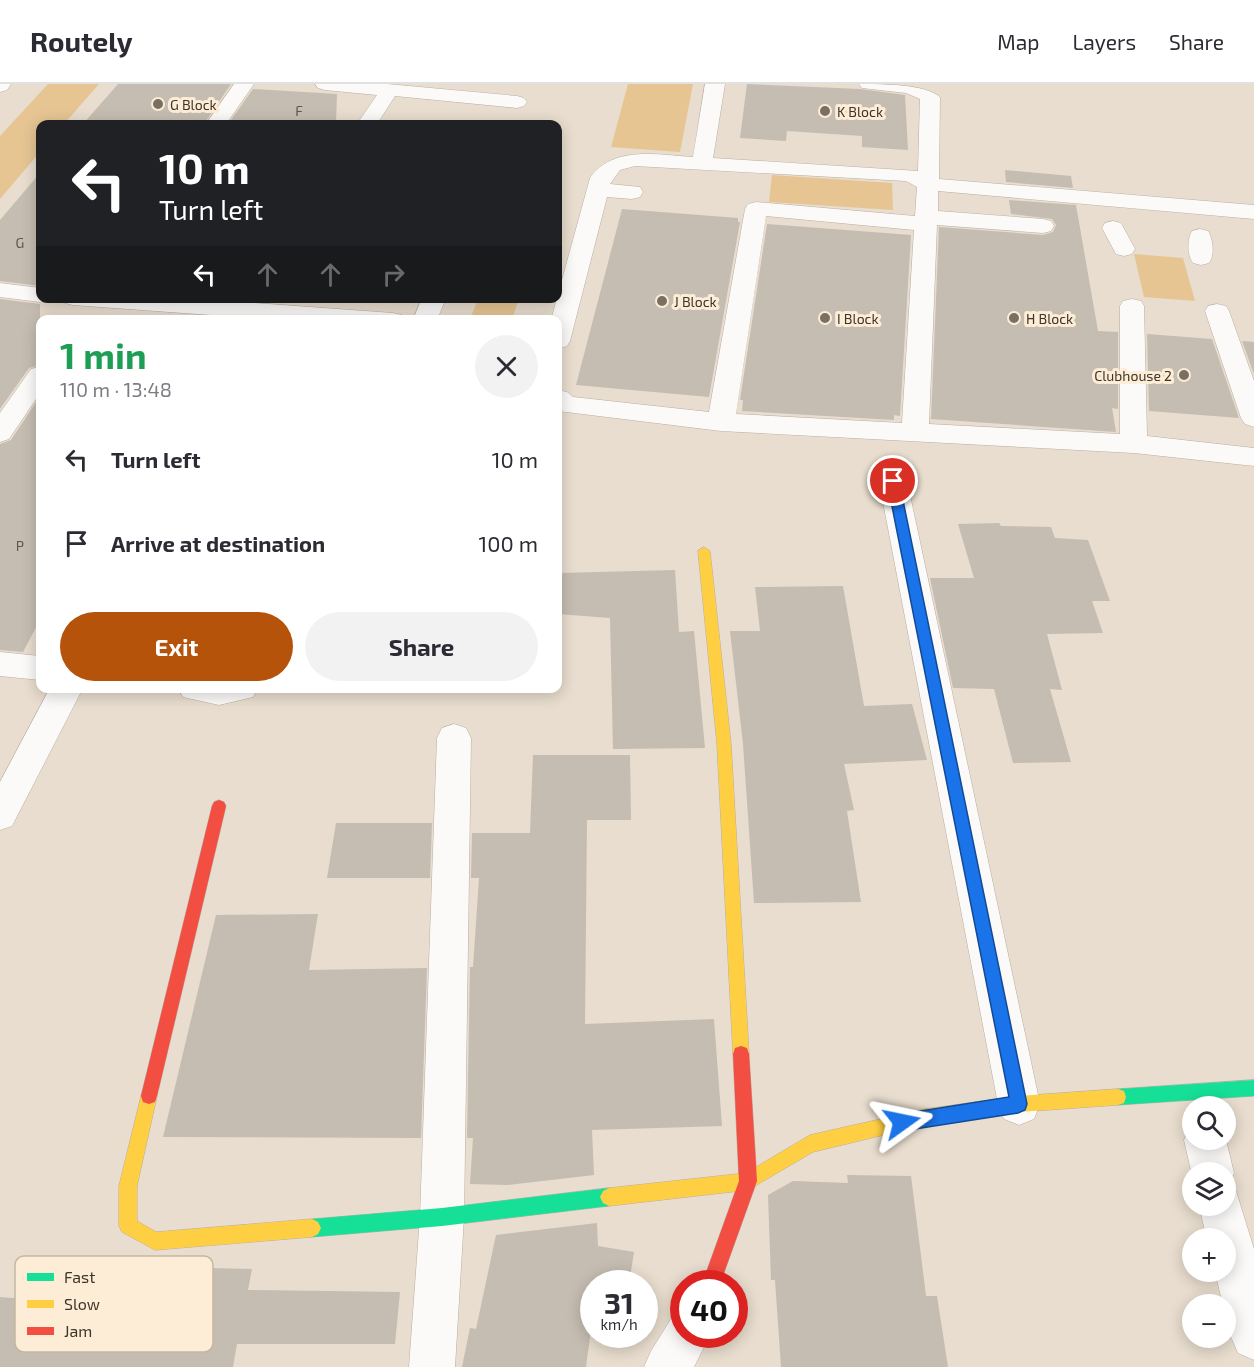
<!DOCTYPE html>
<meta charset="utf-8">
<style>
body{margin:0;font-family:"Exo 2",sans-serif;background:#f2f2f3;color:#2b2b33;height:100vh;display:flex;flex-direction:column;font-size:22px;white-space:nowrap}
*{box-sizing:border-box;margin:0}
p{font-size:20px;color:#7c7c81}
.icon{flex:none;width:33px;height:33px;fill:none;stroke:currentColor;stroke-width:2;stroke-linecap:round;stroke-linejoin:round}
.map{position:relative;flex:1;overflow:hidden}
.sheet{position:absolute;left:36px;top:231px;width:526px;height:378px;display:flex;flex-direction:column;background:#fff;border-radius:12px;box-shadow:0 3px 15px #0003}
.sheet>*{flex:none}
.hud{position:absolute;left:36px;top:36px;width:526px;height:183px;border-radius:12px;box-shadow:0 3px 15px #0003;background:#202124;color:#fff;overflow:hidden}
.tools{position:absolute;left:1182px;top:1012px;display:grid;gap:12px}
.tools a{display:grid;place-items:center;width:54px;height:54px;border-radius:50%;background:#fff;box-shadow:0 3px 15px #0003;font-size:30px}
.speed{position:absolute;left:580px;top:1186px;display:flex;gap:12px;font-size:30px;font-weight:700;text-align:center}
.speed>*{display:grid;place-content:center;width:78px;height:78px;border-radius:50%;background:#fff;box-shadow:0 3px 15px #0003;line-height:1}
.speed small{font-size:15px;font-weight:400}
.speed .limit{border:9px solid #d22;background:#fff;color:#111}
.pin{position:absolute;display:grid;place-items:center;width:51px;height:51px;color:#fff;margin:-26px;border:3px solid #fff;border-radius:50%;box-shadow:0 2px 6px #0007}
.me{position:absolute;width:66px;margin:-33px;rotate:78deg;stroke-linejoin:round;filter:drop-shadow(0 0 4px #0008)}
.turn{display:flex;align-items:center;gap:21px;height:126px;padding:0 24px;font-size:27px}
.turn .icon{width:78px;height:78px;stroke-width:2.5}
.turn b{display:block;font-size:42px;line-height:51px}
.lanes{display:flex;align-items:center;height:57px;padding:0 24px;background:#0003;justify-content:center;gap:30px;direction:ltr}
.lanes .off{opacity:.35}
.round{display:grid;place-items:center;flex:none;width:63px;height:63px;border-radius:32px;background:#f2f2f3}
.summary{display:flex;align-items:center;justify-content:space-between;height:102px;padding:0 24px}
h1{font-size:36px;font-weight:700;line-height:45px;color:#1e9e55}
.action{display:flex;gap:12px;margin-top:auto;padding:12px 24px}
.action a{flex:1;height:69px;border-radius:36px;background:#b45309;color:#fff;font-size:24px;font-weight:700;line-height:69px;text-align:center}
.action a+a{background:#f2f2f3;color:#2b2b33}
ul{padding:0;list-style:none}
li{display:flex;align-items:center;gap:18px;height:84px;padding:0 24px}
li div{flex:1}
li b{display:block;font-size:22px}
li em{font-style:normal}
header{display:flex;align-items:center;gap:36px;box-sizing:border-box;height:84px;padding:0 30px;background:#fff;border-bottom:2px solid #e1e1e2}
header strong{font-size:28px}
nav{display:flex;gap:33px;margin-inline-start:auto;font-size:21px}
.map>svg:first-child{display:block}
</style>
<header>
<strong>Routely</strong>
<nav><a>Map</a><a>Layers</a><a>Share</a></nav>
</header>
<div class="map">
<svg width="1254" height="1283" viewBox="0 0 1254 1283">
<rect width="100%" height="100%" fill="#e8ddce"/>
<path fill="#e6c593" d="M 48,0 L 99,0 L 64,40 L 40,40 L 40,68 L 0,115 L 0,52 Z
M 628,0 L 693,0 L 680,68 L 611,63 Z
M 772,91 L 892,99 L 893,126 L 769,118 Z
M 1134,170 L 1183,174 L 1195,217 L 1144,213 Z
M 478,215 L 478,214 L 519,215 L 512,235 L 470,235 Z"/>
<path fill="#c5bdb1" d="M 118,0 L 231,0 L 204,40 L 83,40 Z
M 747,0 L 860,5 L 905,11 L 908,66 L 862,63 L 862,52 L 787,47 L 786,57 L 740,54 Z
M 253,5 L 337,10 L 336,40 L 228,40 Z
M 1005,86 L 1071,92 L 1073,104 L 1006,98 Z
M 40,89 L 40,202 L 0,197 L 0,136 Z
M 1009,116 L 1076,121 L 1098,247 L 1118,248 L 1118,325 L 1112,324 L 1116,348 L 931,335 L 939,143 L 1043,151 L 1053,148 L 1056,141 L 1052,135 L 1011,130 Z
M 622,125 L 738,134 L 738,138 L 740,138 L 709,313 L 576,301 Z
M 767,140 L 911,151 L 900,332 L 894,331 L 894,336 L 742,327 L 743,316 L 740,316 Z
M 0,215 L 40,220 L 40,281 L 29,284 L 0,325 Z
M 1147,250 L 1212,255 L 1239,334 L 1149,327 Z
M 1242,257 L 1254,258 L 1254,290 Z
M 40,312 L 40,536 L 23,568 L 0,566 L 0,360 L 11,356 Z
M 999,439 L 1001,442 L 1051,443 L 1055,454 L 1088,456 L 1110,517 L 1092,517 L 1103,549 L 1047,550 L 1062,606 L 1050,605 L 1071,678 L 1013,679 L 994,605 L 953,604 L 930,494 L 974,494 L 958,440 Z
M 675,486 L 679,548 L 694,547 L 705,664 L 613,665 L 610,534 L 558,530 L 558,489 Z
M 843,502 L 864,622 L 912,620 L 927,676 L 844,680 L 854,726 L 847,727 L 861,818 L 754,819 L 743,660 L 730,547 L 760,547 L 755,503 Z
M 533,671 L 630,671 L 631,736 L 587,736 L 585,940 L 714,935 L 722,1042 L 592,1046 L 594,1091 L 507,1101 L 470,1100 L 473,1054 L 467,1054 L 470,883 L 473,883 L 479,794 L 471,794 L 472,749 L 530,749 Z
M 336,739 L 432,739 L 430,794 L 327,794 Z
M 318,830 L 309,886 L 427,884 L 421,1054 L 163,1053 L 216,831 Z
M 847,1091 L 911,1092 L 926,1212 L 937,1212 L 948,1283 L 781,1283 L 775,1196 L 771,1196 L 768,1111 L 793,1097 L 848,1099 Z
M 597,1139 L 598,1162 L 634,1168 L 629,1200 L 594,1200 L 594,1247 L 591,1246 L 586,1283 L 462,1283 L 470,1244 L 476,1245 L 496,1151 Z
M 75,1181 L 252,1185 L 248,1206 L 400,1208 L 395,1260 L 237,1260 L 233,1283 L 0,1283 L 0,1213 L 64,1218 Z"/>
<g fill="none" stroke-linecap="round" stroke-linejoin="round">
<g stroke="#b8afa3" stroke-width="1">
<path id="street" d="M 0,0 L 11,0 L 7,6 L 0,8 Z
M 234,0 L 254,0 L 226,40 L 206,40 Z
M 315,0 L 387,0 L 517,12 L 524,14 L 527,18 L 524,22 L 517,24 L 395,12 L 377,40 L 357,40 L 377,11 L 325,6 L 318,4 Z
M 705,0 L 725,0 L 713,74 L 918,87 L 920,15 L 906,9 L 862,4 L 859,0 C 882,0 925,0 940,13 L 939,95 L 1254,121 L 1254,135 L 938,107 L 938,127 L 1043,135 L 1051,137 L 1054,142 L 1051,147 L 1043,149 L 937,141 L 929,340 L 1120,350 L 1120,222 L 1123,217 L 1132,215 L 1141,217 L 1144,222 L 1147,352 L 1254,364 L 1254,382 L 1134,369 L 721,347 L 558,327 L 558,306 L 567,308 L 573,313 L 709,328 L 745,125 L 748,120 L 756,118 L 915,132 L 917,103 L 906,97 L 635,82 L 620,86 L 610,100 L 640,103 L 643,108 L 640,113 L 632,115 L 607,113 L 570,257 L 567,262 L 558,265 L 558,236 L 551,236 L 590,94 C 613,61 658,71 693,73 ZM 766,132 L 914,146 L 902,339 L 736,330 Z
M 1113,137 L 1121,139 L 1135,165 L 1132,170 L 1124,172 L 1116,170 L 1102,144 L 1105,139 Z
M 1200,145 L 1208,147 C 1213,155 1215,171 1209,179 L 1201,181 L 1193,179 C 1187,171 1187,155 1192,147 Z
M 0,199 L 40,204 L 40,214 L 50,214 L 40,218 L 0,213 Z
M 61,214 L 186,214 L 393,229 L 402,231 L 405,236 L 279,236 L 73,221 L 65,219 Z
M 422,214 L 446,214 L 437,236 L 413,236 Z
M 1217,220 L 1226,222 L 1229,227 L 1254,297 L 1254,343 L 1245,340 L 1241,334 L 1205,227 L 1208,222 Z
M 40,283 L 40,309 L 9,355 L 0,358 L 0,329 L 31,285 Z
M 893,387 L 903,390 L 907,397 L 1040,1020 L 1034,1035 L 1019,1041 L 1004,1035 L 998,1020 L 879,397 L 883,390 Z
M 0,568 L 40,572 L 40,596 L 0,592 Z
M 50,604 L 83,604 L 12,742 L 0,746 L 0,698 Z
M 178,604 L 258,604 L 253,613 L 219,621 L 183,613 Z
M 454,640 L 466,644 L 471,654 L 464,1133 L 455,1283 L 409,1283 L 420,1133 L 437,654 L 442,644 Z
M 1192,1040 L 1192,1056 L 1226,1056 L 1234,1089 L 1228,1103 L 1236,1107 L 1254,1165 L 1254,1276 L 1238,1269 L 1231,1253 L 1226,1221 L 1223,1221 L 1215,1188 L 1226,1188 L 1226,1155 L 1207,1155 L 1199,1122 L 1226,1122 L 1226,1089 L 1192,1091 L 1184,1056 Z
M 684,1229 L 684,1251 L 710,1251 L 694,1283 L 644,1283 L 651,1267 L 671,1235 Z"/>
</g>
<g stroke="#b8afa3" stroke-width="1">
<path id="fast" d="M 1254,996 L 1254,1012 L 1118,1021 L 1112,1019 L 1110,1013 L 1112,1007 L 1118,1005 Z
M 609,1104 L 615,1107 L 618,1113 L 615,1119 L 609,1122 L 442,1142 L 312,1153 L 306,1150 L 303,1144 L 306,1138 L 312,1135 L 442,1124 Z"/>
</g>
<g stroke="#b8afa3" stroke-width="1">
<path id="slow" d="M 704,463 L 710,467 L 731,660 L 749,970 L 747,976 L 741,978 L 735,976 L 733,970 L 717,660 L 698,467 Z
M 149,1004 L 155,1006 L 157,1012 L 137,1102 L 137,1137 L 156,1148 L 312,1135 L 318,1138 L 321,1144 L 318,1150 L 312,1153 L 155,1166 L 122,1148 L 119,1142 L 119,1102 L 141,1012 L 143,1006 Z
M 1118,1005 L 1124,1007 L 1126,1013 L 1124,1019 L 1118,1021 L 1019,1028 L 925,1041 L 813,1068 L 748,1106 L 609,1122 L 603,1119 L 600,1113 L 603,1107 L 609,1104 L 746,1089 L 810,1051 L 925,1025 L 1019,1012 Z"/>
</g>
<g stroke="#b8afa3" stroke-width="1">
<path id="jam" d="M 219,716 L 224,718 L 226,722 L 157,1012 L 155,1018 L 149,1020 L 143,1018 L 141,1012 L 212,722 L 214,718 Z
M 741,962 L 747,964 L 749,970 L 757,1097 L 720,1200 L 702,1200 L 739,1097 L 733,970 L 735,964 Z"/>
</g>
<use href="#street" fill="#fcfaf8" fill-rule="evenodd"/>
<use href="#fast" fill="#16e098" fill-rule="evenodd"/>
<use href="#slow" fill="#ffcf43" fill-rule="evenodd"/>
<use href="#jam" fill="#f24e42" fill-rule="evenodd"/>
</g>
<path fill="#1a73e8" stroke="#114b97" stroke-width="1.5" d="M 893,393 L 899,397 L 1027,1020 L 1025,1026 L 1018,1029 L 902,1047 L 896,1045 L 894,1038 L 896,1032 L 902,1030 L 1009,1013 L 887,397 Z"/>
<g fill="#797063" stroke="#fdedd6" stroke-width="2">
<circle cx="158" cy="20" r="6"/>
<circle cx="825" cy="27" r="6"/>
<circle cx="662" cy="217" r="6"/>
<circle cx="825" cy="234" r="6"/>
<circle cx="1014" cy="234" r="6"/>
<circle cx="1184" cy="291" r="6"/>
</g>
<g text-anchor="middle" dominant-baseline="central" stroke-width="6" stroke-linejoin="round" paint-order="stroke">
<g font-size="14" fill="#3d352a" stroke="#fdedd6" text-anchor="start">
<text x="170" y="20">G Block</text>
<text x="837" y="27">K Block</text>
<text x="674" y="217">J Block</text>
<text x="837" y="234">I Block</text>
<text x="1026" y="234">H Block</text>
<text x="1172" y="291" text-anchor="end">Clubhouse 2</text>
</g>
<g font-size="14" fill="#5f574c">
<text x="299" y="26">F</text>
<text x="20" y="158">G</text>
<text x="20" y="461">P</text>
</g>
</g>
<rect x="15" y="1172" width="198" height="96" rx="9" fill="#fdedd6" stroke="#c3b6a2" stroke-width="1.5"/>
<rect x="27" y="1189" width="27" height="8" fill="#16e098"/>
<rect x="27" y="1216" width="27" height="8" fill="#ffcf43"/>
<rect x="27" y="1243" width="27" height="8" fill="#f24e42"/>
<g font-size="16" fill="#3d352a">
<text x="64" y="1199">Fast</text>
<text x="64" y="1226">Slow</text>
<text x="64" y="1253">Jam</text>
</g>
</svg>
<div class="tools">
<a><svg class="icon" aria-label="search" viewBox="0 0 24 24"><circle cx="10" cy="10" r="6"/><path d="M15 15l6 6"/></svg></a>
<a><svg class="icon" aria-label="layers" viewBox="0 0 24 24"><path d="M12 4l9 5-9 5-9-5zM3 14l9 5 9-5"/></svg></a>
<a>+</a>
<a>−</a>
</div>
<div class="speed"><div>31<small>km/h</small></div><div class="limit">40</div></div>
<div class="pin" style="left:893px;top:397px;background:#d93025"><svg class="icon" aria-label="arrive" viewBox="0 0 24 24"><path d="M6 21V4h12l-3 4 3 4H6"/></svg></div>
<svg class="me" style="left:902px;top:1038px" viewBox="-20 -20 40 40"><path d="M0-17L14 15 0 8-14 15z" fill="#1a73e8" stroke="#fff" stroke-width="4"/></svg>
<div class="hud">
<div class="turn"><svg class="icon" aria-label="left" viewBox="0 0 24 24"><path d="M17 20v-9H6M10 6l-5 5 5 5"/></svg><div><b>10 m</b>Turn left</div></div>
<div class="lanes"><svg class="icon" aria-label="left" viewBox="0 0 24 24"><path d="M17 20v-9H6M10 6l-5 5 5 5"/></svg><svg class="icon off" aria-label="ahead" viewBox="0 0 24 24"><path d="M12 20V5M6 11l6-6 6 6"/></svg><svg class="icon off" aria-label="ahead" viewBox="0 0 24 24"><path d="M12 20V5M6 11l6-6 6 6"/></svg><svg class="icon off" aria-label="right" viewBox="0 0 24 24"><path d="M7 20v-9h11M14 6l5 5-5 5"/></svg></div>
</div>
<section class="sheet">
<div class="summary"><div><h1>1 min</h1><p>110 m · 13:48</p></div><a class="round"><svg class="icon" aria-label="close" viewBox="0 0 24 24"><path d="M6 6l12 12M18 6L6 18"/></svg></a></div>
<ul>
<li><svg class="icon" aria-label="left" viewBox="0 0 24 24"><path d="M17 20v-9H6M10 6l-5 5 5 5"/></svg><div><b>Turn left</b></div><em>10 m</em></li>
<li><svg class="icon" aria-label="arrive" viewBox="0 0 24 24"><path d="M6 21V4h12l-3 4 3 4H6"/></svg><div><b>Arrive at destination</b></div><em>100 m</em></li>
</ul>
<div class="action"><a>Exit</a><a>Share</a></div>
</section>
</div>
